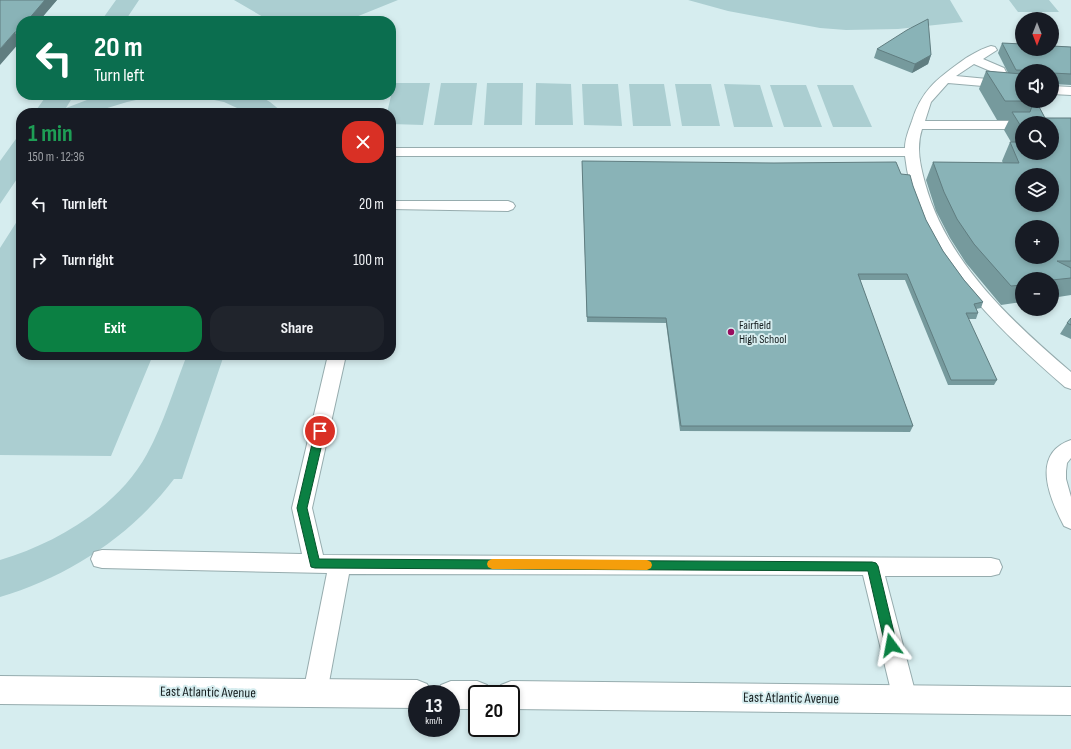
<!DOCTYPE html>
<meta charset="utf-8">
<style>
body{margin:0;font-family:"Sofia Sans Condensed",sans-serif;background:#20242c;color:#f1f3f6;height:100vh;display:flex;flex-direction:column;font-size:15px;white-space:nowrap}
*{box-sizing:border-box;margin:0}
p{font-size:13px;color:#9ea1a6}
.icon{flex:none;width:22px;height:22px;fill:none;stroke:currentColor;stroke-width:2;stroke-linecap:round;stroke-linejoin:round}
.map{position:relative;flex:1;overflow:hidden}
.drawer{position:absolute;left:16px;top:108px;width:380px;height:252px;display:flex;flex-direction:column;background:#171b24;border-radius:16px;box-shadow:0 2px 6px #0003}
.drawer>*{flex:none}
.hud{position:absolute;left:16px;top:16px;width:380px;height:84px;border-radius:16px;box-shadow:0 2px 6px #0003;background:#0b6e4f;color:#fff;overflow:hidden}
.needle{width:26px;rotate:180deg}
.controls{position:absolute;left:1015px;top:12px;display:grid;gap:8px}
.controls a{display:grid;place-items:center;width:44px;height:44px;border-radius:50%;background:#171b24;box-shadow:0 2px 6px #0003;font-size:20px}
.speed{position:absolute;left:408px;top:685px;display:flex;gap:8px;font-size:20px;font-weight:700;text-align:center}
.speed>*{display:grid;place-content:center;width:52px;height:52px;border-radius:50%;background:#171b24;box-shadow:0 2px 6px #0003;line-height:1}
.speed small{font-size:10px;font-weight:400}
.speed .limit{border:2px solid #111;border-radius:6px;background:#fff;color:#111}
.pin{position:absolute;display:grid;place-items:center;width:34px;height:34px;color:#fff;margin:-17px;border:2px solid #fff;border-radius:50%;box-shadow:0 1px 4px #0007}
.me{position:absolute;width:44px;margin:-22px;rotate:347deg;stroke-linejoin:round;filter:drop-shadow(0 0 3px #0008)}
.turn{display:flex;align-items:center;gap:14px;height:84px;padding:0 12px;font-size:18px}
.turn .icon{width:52px;height:52px;stroke-width:2.5}
.turn b{display:block;font-size:28px;line-height:34px}
.round{display:grid;place-items:center;flex:none;width:42px;height:42px;border-radius:16px;background:#20242c}
.summary{display:flex;align-items:center;justify-content:space-between;height:68px;padding:0 12px}
h1{font-size:24px;font-weight:700;line-height:30px;color:#1e9e55}
.cta{display:flex;gap:8px;margin-top:auto;padding:8px 12px}
.cta a{flex:1;height:46px;border-radius:16px;background:#0b8043;color:#fff;font-size:16px;font-weight:700;line-height:46px;text-align:center}
.cta a+a{background:#20242c;color:#f1f3f6}
ul{padding:0;list-style:none}
li{display:flex;align-items:center;gap:12px;height:56px;padding:0 12px}
li div{flex:1}
li b{display:block;font-size:15px}
li em{font-style:normal}
.map>svg:first-child{display:block}
</style>
<div class="map">
<svg width="1071" height="749" viewBox="0 0 1071 749">
<rect width="100%" height="100%" fill="#d6edef"/>
<path fill="#abced1" d="M 116,0 L 139,0 L 125,21 L 101,21 Z
M 234,0 L 398,0 L 346,21 L 270,21 Z
M 688,0 L 950,0 L 963,22 L 898,29 L 846,30 L 820,28 L 728,11 Z
M 1009,0 L 1049,0 L 1059,12 L 1018,12 Z
M 394,83 L 430,83 L 423,125 L 391,124 L 391,113 L 387,113 Z
M 441,83 L 477,83 L 472,125 L 434,125 Z
M 487,83 L 523,83 L 522,125 L 484,125 Z
M 536,83 L 571,84 L 573,125 L 535,125 Z
M 582,84 L 618,84 L 622,126 L 584,125 Z
M 629,84 L 664,84 L 671,126 L 633,126 Z
M 675,84 L 711,84 L 720,126 L 682,126 Z
M 724,84 L 760,85 L 773,127 L 734,127 Z
M 770,85 L 806,85 L 822,127 L 784,127 Z
M 817,85 L 853,85 L 872,127 L 833,127 Z
M 47,95 L 74,95 L 66,108 L 100,95 L 258,95 L 270,102 L 281,111 L 307,111 L 306,113 L 248,113 L 224,102 L 195,96 L 179,95 L 145,98 L 127,102 L 91,113 L 34,113 Z
M 21,132 L 21,173 L 0,204 L 0,161 Z
M 21,215 L 21,355 L 153,355 L 111,456 L 0,455 L 0,248 Z
M 187,355 L 224,355 L 182,479 L 174,479 C 131,536 68,577 0,597 L 0,560 C 57,543 118,507 147,454 C 164,423 174,388 187,355 Z"/>
<g fill="none" stroke-linecap="round" stroke-linejoin="round">
<g stroke="#96acae" stroke-width="2">
<path id="service" d="M 991,46 L 995,47 L 997,50 L 983,59 L 1004,68 L 1012,84 L 1010,87 L 1006,88 L 948,83 L 931,102 L 925,121 L 1022,121 L 1027,123 L 1022,123 L 1022,129 L 922,129 C 916,147 920,165 925,183 C 946,261 1011,321 1071,372 L 1071,389 L 1065,387 C 995,326 916,253 905,156 L 391,156 L 391,148 L 905,148 C 905,138 909,130 912,121 C 922,88 940,77 966,58 C 973,54 983,48 991,46 ZM 974,64 L 995,73 L 998,80 L 956,76 Z
M 1052,86 L 1071,87 L 1071,95 L 1052,94 Z
M 391,201 L 508,201 L 513,203 L 515,206 L 513,209 L 508,211 L 391,209 Z
M 328,355 L 346,355 L 312,508 L 323,555 L 991,558 L 999,560 L 1002,567 L 999,574 L 991,576 L 885,576 L 917,699 L 913,707 L 905,711 L 897,707 L 893,699 L 863,575 L 349,574 L 327,693 L 323,701 L 315,705 L 307,701 L 303,693 L 327,573 L 102,568 L 94,566 L 91,559 L 94,552 L 102,550 L 302,554 L 292,508 Z
M 1071,440 L 1071,458 L 1067,463 L 1066,471 L 1066,479 L 1071,497 L 1071,529 L 1064,526 C 1050,499 1030,454 1071,440 Z"/>
</g>
<g stroke="#96acae" stroke-width="2">
<path id="minor" d="M 0,676 L 417,680 L 427,684 L 432,694 L 417,694 L 417,708 L 0,704 Z
M 451,681 L 477,681 L 487,685 L 491,694 L 477,694 L 477,709 L 451,709 L 451,694 L 437,694 L 441,685 Z
M 511,681 L 1071,687 L 1071,715 L 511,709 L 511,694 L 497,694 L 501,685 Z"/>
</g>
<use href="#service" fill="#fff" fill-rule="evenodd"/>
<use href="#minor" fill="#fff" fill-rule="evenodd"/>
</g>
<path fill="#769a9d" fill-rule="evenodd" d="M 0,0 L 57,0 L 39,21 L 21,21 L 21,42 L 20,42 Z
M 1002,43 L 1071,47 L 1071,85 L 1052,84 L 1052,71 L 1022,71 L 1022,101 L 1036,101 L 1045,118 L 1071,118 L 1071,295 L 1052,298 L 1052,279 L 1022,279 L 1022,302 L 1001,305 L 966,263 L 950,238 L 936,211 L 926,180 L 933,162 L 1003,163 L 1002,161 L 1010,142 L 1011,142 L 1004,130 L 1009,120 L 997,120 L 979,89 L 986,71 L 1008,73 L 998,53 ZM 1022,123 L 1052,153 L 1022,153 Z
M 877,49 L 931,55 L 928,64 L 912,73 L 874,58 Z
M 582,161 L 901,174 L 913,186 L 926,220 L 943,251 L 964,280 L 983,302 L 981,308 L 976,309 L 978,313 L 976,319 L 968,319 L 997,380 L 994,385 L 948,385 L 905,280 L 860,280 L 913,426 L 910,432 L 680,431 L 666,323 L 587,322 Z
M 1071,318 L 1071,339 L 1060,334 L 1067,323 Z"/>
<path fill="#607d80" d="M 45,0 L 57,0 L 39,21 L 27,21 Z
M 21,28 L 21,40 L 18,32 Z
M 15,32 L 20,42 L 0,65 L 0,49 Z
M 931,55 L 928,64 L 912,73 L 915,64 Z"/>
<path fill="#89b3b7" stroke="#607d80" fill-rule="evenodd" d="M 0,0 L 45,0 L 27,21 L 21,21 L 21,28 L 18,32 L 15,32 L 0,49 Z
M 928,19 L 931,55 L 915,64 L 877,49 L 907,30 Z
M 1002,43 L 1022,44 L 1022,49 L 1052,49 L 1052,46 L 1071,47 L 1071,74 L 1052,73 L 1052,71 L 1016,70 Z
M 986,71 L 1022,74 L 1022,101 L 1036,101 L 1045,118 L 1071,118 L 1071,261 L 1057,261 L 1071,268 L 1071,278 L 1052,280 L 1052,279 L 1022,279 L 1022,285 L 1011,286 L 974,244 L 957,219 L 944,192 L 933,162 L 1019,163 L 1010,142 L 1022,142 L 1022,153 L 1052,153 L 1052,123 L 1022,123 L 1022,128 L 1012,112 L 1030,112 L 1032,106 L 1036,106 L 1036,104 L 1030,101 L 1005,101 ZM 1022,175 L 1052,175 L 1052,205 L 1022,205 ZM 1022,227 L 1052,227 L 1052,257 L 1022,257 Z
M 582,161 L 774,163 L 896,162 L 901,174 L 910,175 L 913,186 L 926,220 L 943,251 L 964,280 L 983,302 L 974,304 L 978,313 L 966,313 L 997,380 L 951,380 L 907,274 L 858,274 L 913,426 L 681,426 L 666,318 L 587,317 Z
M 1071,318 L 1071,325 L 1067,323 Z"/>
<path fill="#0b8043" stroke="#07532c" d="M 320,428 L 323,429 L 325,431 L 307,508 L 319,559 L 872,562 L 876,563 L 878,566 L 897,645 L 895,649 L 891,651 L 887,649 L 885,645 L 868,571 L 315,568 L 311,567 L 297,508 L 315,431 L 316,429 Z"/>
<path fill="#f59e0b" d="M 492,559 L 647,560 L 651,562 L 652,565 L 651,568 L 647,570 L 492,569 L 488,567 L 487,564 L 488,561 Z"/>
<circle fill="#990c5e" stroke="#d6edef" stroke-width="1.5" cx="731" cy="332" r="4"/>
<g text-anchor="middle" dominant-baseline="central" stroke-width="4" stroke-linejoin="round" paint-order="stroke">
<g font-size="12" fill="#151d1e" stroke="#d6edef" text-anchor="start">
<text x="739" y="325">Fairfield<tspan x="739" dy="14">High School</tspan></text>
</g>
<g font-size="14" fill="#151d1e" stroke="#d6edef">
<text transform="translate(208 692) rotate(1)">East Atlantic Avenue</text>
<text transform="translate(791 698) rotate(1)">East Atlantic Avenue</text>
</g>
</g>
</svg>
<div class="controls">
<a><svg class="needle" viewBox="-14 -14 28 28"><path d="M0-13l5 13h-10z" fill="#e53935"/><path d="M0 13l5-13h-10z" fill="#9ea1a6"/></svg></a>
<a><svg class="icon" aria-label="sound" viewBox="0 0 24 24"><path d="M4 9h4l5-4v14l-5-4H4zM17 9q2 3 0 6"/></svg></a>
<a><svg class="icon" aria-label="search" viewBox="0 0 24 24"><circle cx="10" cy="10" r="6"/><path d="M15 15l6 6"/></svg></a>
<a><svg class="icon" aria-label="layers" viewBox="0 0 24 24"><path d="M12 4l9 5-9 5-9-5zM3 14l9 5 9-5"/></svg></a>
<a>+</a>
<a>−</a>
</div>
<div class="speed"><div>13<small>km/h</small></div><div class="limit">20</div></div>
<div class="pin" style="left:320px;top:431px;background:#d93025"><svg class="icon" aria-label="arrive" viewBox="0 0 24 24"><path d="M6 21V4h12l-3 4 3 4H6"/></svg></div>
<svg class="me" style="left:891px;top:645px" viewBox="-20 -20 40 40"><path d="M0-17L14 15 0 8-14 15z" fill="#0b8043" stroke="#fff" stroke-width="4"/></svg>
<div class="hud">
<div class="turn"><svg class="icon" aria-label="left" viewBox="0 0 24 24"><path d="M17 20v-9H6M10 6l-5 5 5 5"/></svg><div><b>20 m</b>Turn left</div></div>
</div>
<section class="drawer">
<div class="summary"><div><h1>1 min</h1><p>150 m · 12:36</p></div><a class="round" style="background:#d93025;color:#fff"><svg class="icon" aria-label="close" viewBox="0 0 24 24"><path d="M6 6l12 12M18 6L6 18"/></svg></a></div>
<ul>
<li><svg class="icon" aria-label="left" viewBox="0 0 24 24"><path d="M17 20v-9H6M10 6l-5 5 5 5"/></svg><div><b>Turn left</b></div><em>20 m</em></li>
<li><svg class="icon" aria-label="right" viewBox="0 0 24 24"><path d="M7 20v-9h11M14 6l5 5-5 5"/></svg><div><b>Turn right</b></div><em>100 m</em></li>
</ul>
<div class="cta"><a>Exit</a><a>Share</a></div>
</section>
</div>
